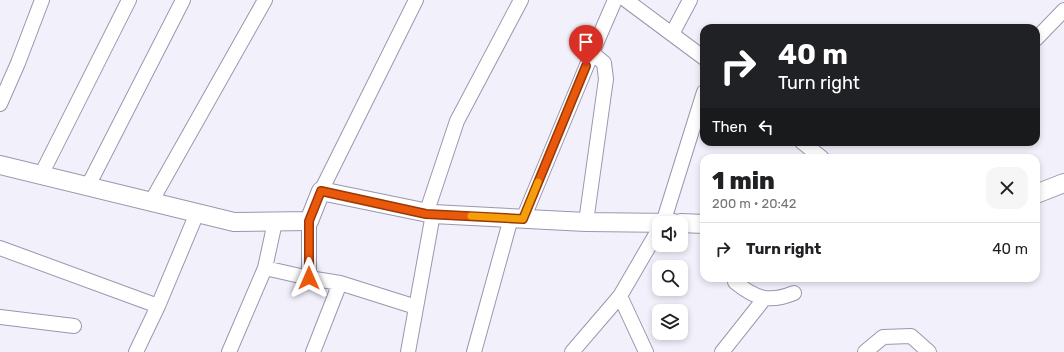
<!DOCTYPE html>
<meta charset="utf-8">
<style>
body{margin:0;font-family:Rubik,sans-serif;background:#f6f6f6;color:#202124;height:100vh;display:flex;flex-direction:column;font-size:15px;white-space:nowrap}
*{box-sizing:border-box;margin:0}
p{font-size:13px;color:#757577}
.icon{flex:none;width:22px;height:22px;fill:none;stroke:currentColor;stroke-width:2;stroke-linecap:round;stroke-linejoin:round}
.map{position:relative;flex:1;overflow:hidden}
.sheet{position:absolute;left:700px;top:154px;width:340px;height:128px;display:flex;flex-direction:column;background:#fff;border-radius:12px;box-shadow:0 2px 6px #0003}
.sheet>*{flex:none}
.guide{position:absolute;left:700px;top:24px;width:340px;height:122px;border-radius:12px;box-shadow:0 2px 6px #0003;background:#202124;color:#fff;overflow:hidden}
.controls{position:absolute;left:652px;top:216px;display:grid;gap:8px}
.controls a{display:grid;place-items:center;width:36px;height:36px;border-radius:8px;background:#fff;box-shadow:0 2px 6px #0003;font-size:20px}
.pin{position:absolute;display:grid;place-items:center;width:34px;height:34px;color:#fff;margin:-41px -17px;border-radius:50% 50% 50% 0;rotate:-45deg;box-shadow:0 0 4px #0007}
.pin .icon{rotate:45deg}
.me{position:absolute;width:44px;margin:-22px;rotate:0deg;stroke-linejoin:round;filter:drop-shadow(0 0 3px #0008)}
.turn{display:flex;align-items:center;gap:14px;height:84px;padding:0 12px;font-size:18px}
.turn .icon{width:52px;height:52px;stroke-width:2.5}
.turn b{display:block;font-size:28px;line-height:34px}
.then{display:flex;align-items:center;height:38px;padding:0 12px;background:#0003;gap:8px;font-size:15px}
.round{display:grid;place-items:center;flex:none;width:42px;height:42px;border-radius:12px;background:#f6f6f6}
.summary{display:flex;align-items:center;justify-content:space-between;height:68px;padding:0 12px}
h1{font-size:24px;font-weight:800;line-height:30px}
ul{padding:0;list-style:none}
li{display:flex;align-items:center;gap:12px;height:52px;padding:0 12px;border-top:1px solid #e0e0e0}
li div{flex:1}
li b{display:block;font-size:15px}
li em{font-style:normal}
.map>svg:first-child{display:block}
</style>
<div class="map">
<svg width="1064" height="352" viewBox="0 0 1064 352">
<rect width="100%" height="100%" fill="#f2f1fb"/>
<g fill="none" stroke-linecap="round" stroke-linejoin="round">
<g stroke="#9a97ad" stroke-width="16">
<path id="minor" d="M 626,0 L 704,58
M 672,34 L 690,0
M 1036,39 L 1064,10
M 0,104 L 18,63 L 42,0
M 802,142 L 822,158
M 41,175 L 129,0
M 88,186 L 183,0
M 321,191 L 416,0
M 151,202 L 265,0
M 426,214 L 457,121 L 521,0
M 523,219 L 592,53 L 615,0
M 586,222 L 606,79 L 604,63 L 592,53
M 663,223 L 704,92
M 0,248 L 158,306
M 265,268 L 309,278 L 340,283 L 416,307
M 309,278 L 309,221
M 735,282 C 756,299 769,303 794,293
M 620,296 L 646,352
M 0,317 L 74,326
M 136,352 L 158,306 L 197,213
M 229,352 L 265,268 L 275,222
M 313,352 L 340,283
M 408,352 L 433,214
M 474,352 L 511,218
M 572,352 L 620,296 L 659,229
M 722,352 L 764,299
M 865,352 L 883,337 L 911,336 L 929,352"/>
</g>
<g stroke="#9a97ad" stroke-width="20">
<path id="tertiary" d="M 0,165 L 234,222 L 309,221 L 321,191 L 433,214 L 586,222 L 674,223
M 1036,194 L 1064,183
M 681,223 L 704,224"/>
</g>
<use href="#minor" stroke="#fff" stroke-width="14"/>
<use href="#tertiary" stroke="#fff" stroke-width="18"/>
</g>
<g fill="none" stroke-linecap="round" stroke-linejoin="round">
<g stroke="#983908" stroke-width="10">
<path id="route" d="M 309,278 L 309,221 L 321,191 L 426,214 L 523,219 L 586,66"/>
</g>
<use href="#route" stroke="#ea580c" stroke-width="7"/>
<path stroke="#f59e0b" stroke-width="7" d="M 471,216 L 523,219 L 538,182"/>
</g>
</svg>
<div class="controls">
<a><svg class="icon" aria-label="sound" viewBox="0 0 24 24"><path d="M4 9h4l5-4v14l-5-4H4zM17 9q2 3 0 6"/></svg></a>
<a><svg class="icon" aria-label="search" viewBox="0 0 24 24"><circle cx="10" cy="10" r="6"/><path d="M15 15l6 6"/></svg></a>
<a><svg class="icon" aria-label="layers" viewBox="0 0 24 24"><path d="M12 4l9 5-9 5-9-5zM3 14l9 5 9-5"/></svg></a>
</div>
<div class="pin" style="left:586px;top:66px;background:#d93025"><svg class="icon" aria-label="arrive" viewBox="0 0 24 24"><path d="M6 21V4h12l-3 4 3 4H6"/></svg></div>
<svg class="me" style="left:309px;top:278px" viewBox="-20 -20 40 40"><path d="M0-17L14 15 0 8-14 15z" fill="#ea580c" stroke="#fff" stroke-width="4"/></svg>
<div class="guide">
<div class="turn"><svg class="icon" aria-label="right" viewBox="0 0 24 24"><path d="M7 20v-9h11M14 6l5 5-5 5"/></svg><div><b>40 m</b>Turn right</div></div>
<div class="then">Then<svg class="icon" aria-label="left" viewBox="0 0 24 24"><path d="M17 20v-9H6M10 6l-5 5 5 5"/></svg></div>
</div>
<section class="sheet">
<div class="summary"><div><h1>1 min</h1><p>200 m · 20:42</p></div><a class="round"><svg class="icon" aria-label="close" viewBox="0 0 24 24"><path d="M6 6l12 12M18 6L6 18"/></svg></a></div>
<ul>
<li><svg class="icon" aria-label="right" viewBox="0 0 24 24"><path d="M7 20v-9h11M14 6l5 5-5 5"/></svg><div><b>Turn right</b></div><em>40 m</em></li>
</ul>
</section>
</div>
